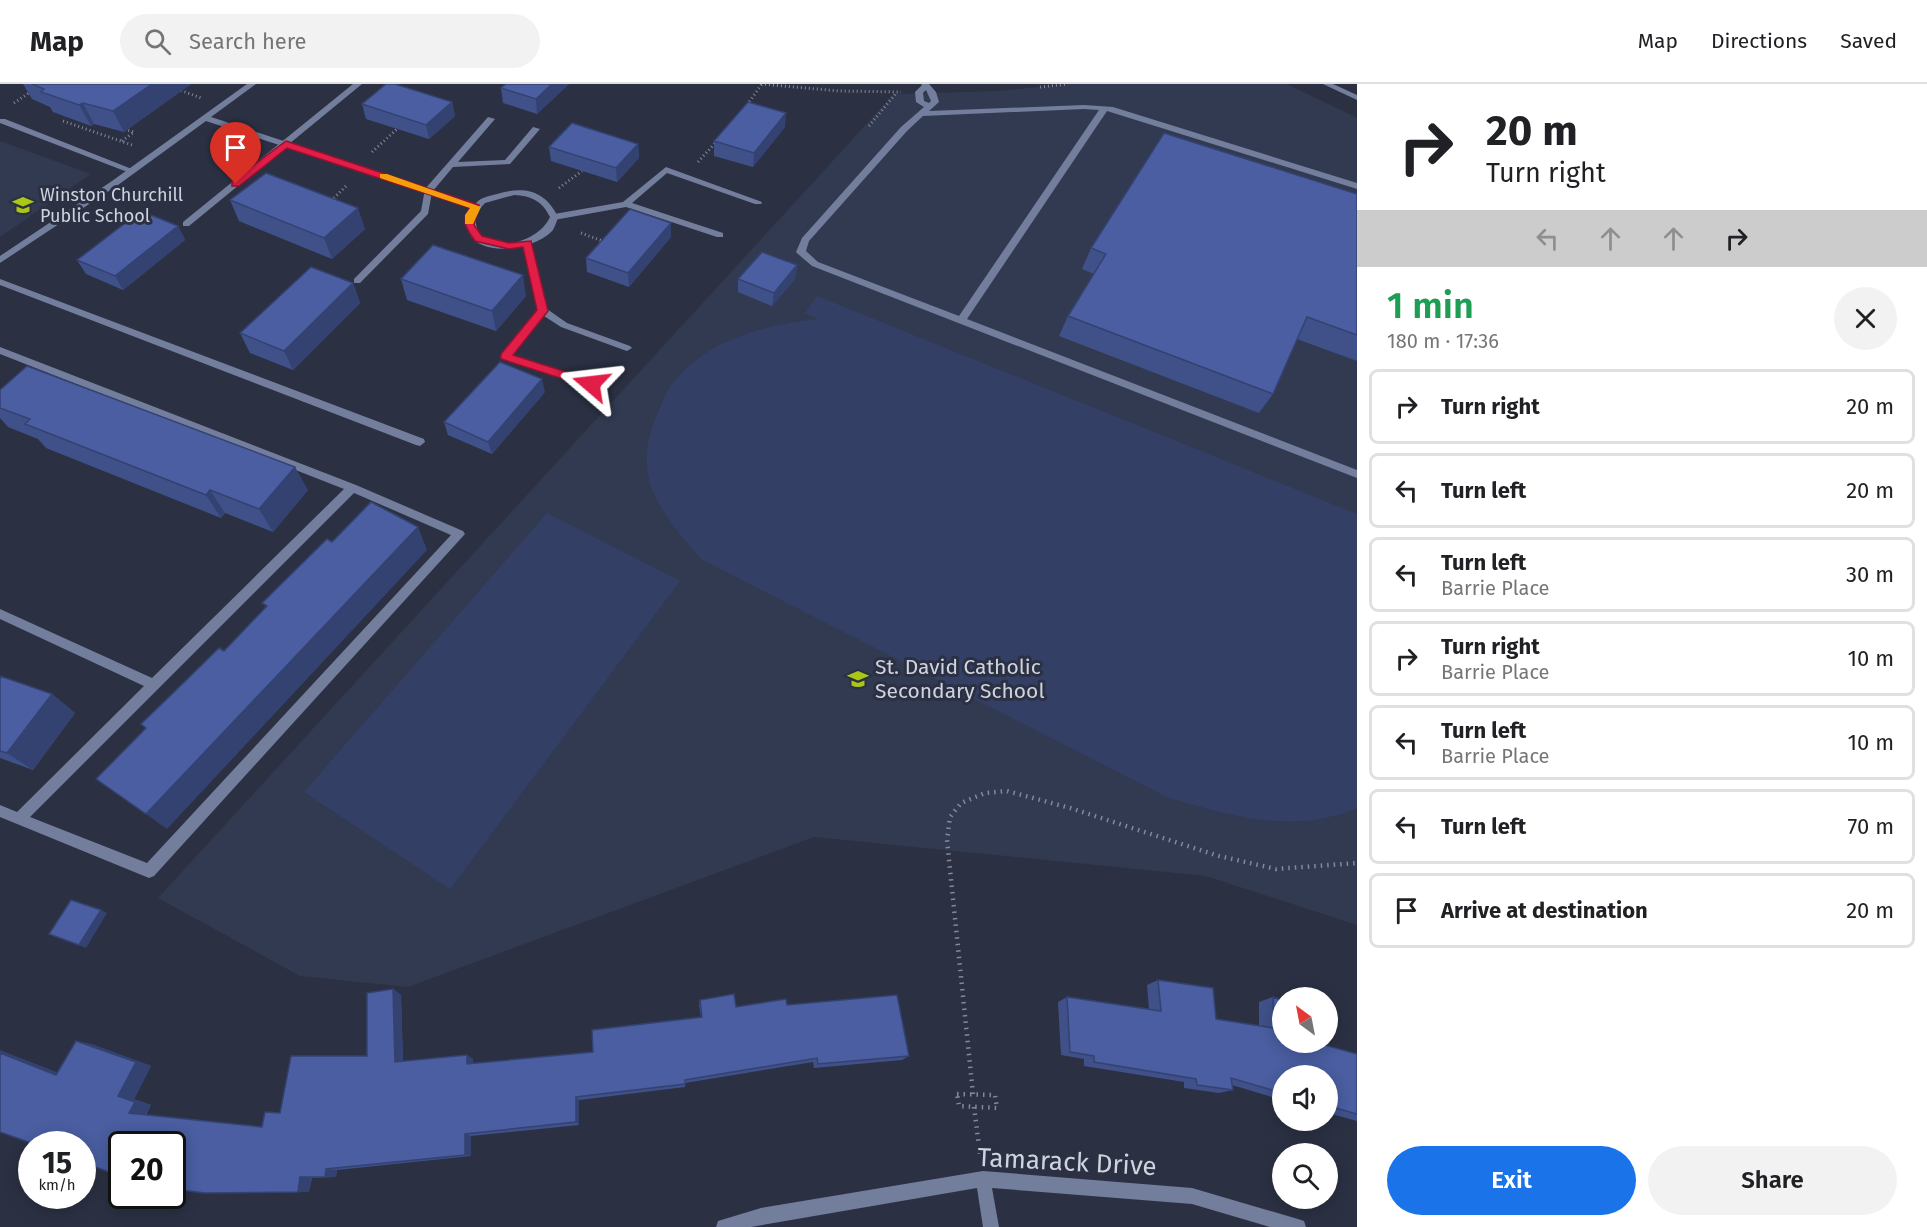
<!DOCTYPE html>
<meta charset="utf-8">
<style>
body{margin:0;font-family:"Fira Sans",sans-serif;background:#f2f2f2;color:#202124;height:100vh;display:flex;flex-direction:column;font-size:22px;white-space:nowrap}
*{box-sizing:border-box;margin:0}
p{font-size:20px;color:#757577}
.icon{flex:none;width:33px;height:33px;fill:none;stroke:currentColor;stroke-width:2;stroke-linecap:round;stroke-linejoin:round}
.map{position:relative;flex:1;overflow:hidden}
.sheet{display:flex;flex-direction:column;background:#fff;width:570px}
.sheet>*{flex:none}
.guide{background:#fff;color:#202124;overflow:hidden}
.needle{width:39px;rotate:328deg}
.controls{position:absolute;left:1272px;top:903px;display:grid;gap:12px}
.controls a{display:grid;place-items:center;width:66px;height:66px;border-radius:50%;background:#fff;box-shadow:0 3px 15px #0003;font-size:30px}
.speed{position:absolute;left:18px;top:1047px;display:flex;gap:12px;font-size:30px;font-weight:700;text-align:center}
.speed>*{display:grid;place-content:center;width:78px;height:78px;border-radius:50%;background:#fff;box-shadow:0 3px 15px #0003;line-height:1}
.speed small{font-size:15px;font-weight:400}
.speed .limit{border:3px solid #111;border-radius:9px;background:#fff;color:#111}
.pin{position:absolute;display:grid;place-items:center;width:51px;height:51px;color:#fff;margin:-62px -26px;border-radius:50% 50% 50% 0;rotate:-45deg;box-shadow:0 0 6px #0007}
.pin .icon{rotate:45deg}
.me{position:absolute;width:66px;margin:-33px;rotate:287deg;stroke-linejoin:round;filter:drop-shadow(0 0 4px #0008)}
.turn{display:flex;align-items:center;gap:21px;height:126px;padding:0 30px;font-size:27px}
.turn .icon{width:78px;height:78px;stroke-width:2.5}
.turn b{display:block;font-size:42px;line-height:51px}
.lanes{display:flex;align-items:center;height:57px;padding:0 30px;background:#0003;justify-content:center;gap:30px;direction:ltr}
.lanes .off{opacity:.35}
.round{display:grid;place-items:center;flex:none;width:63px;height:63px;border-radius:32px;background:#f2f2f2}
.overview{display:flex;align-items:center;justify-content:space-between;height:102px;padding:0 30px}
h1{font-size:36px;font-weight:600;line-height:45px;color:#1e9e55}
.action{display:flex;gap:12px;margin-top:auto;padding:12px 30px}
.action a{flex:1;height:69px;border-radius:36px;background:#1a73e8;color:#fff;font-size:24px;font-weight:600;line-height:69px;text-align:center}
.action a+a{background:#f2f2f2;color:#202124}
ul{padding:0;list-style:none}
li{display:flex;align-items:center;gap:18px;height:75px;margin:0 12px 9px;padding:0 18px;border:3px solid #e0e0e0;border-radius:9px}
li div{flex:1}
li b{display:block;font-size:22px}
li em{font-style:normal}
header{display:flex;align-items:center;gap:36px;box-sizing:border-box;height:84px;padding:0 30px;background:#fff;border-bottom:2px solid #e0e0e0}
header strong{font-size:28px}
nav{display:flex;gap:33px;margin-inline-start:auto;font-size:21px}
.search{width:420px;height:54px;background:#f2f2f2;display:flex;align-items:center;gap:15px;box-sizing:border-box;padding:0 21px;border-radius:33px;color:#757577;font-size:22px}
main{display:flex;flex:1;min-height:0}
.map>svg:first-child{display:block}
</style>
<header>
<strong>Map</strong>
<div class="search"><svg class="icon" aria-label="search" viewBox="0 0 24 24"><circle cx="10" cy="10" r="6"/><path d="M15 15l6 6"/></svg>Search here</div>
<nav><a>Map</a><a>Directions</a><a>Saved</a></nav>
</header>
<main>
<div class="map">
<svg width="1357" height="1143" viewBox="0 0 1357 1143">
<rect width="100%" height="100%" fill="#2b3143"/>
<path fill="#323a51" d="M 1070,0 L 1287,0 L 1357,34 L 1357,841 L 1206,792 L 814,753 L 408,903 L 300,892 L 158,814 L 894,10 L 998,7 Z
M 0,57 L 91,90 L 0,153 Z"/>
<path fill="#333f65" d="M 817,212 L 1357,430 L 1357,724 C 1294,751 1229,732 1167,713 L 701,475 C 684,455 667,436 655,412 C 643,387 645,358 656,333 C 661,322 665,309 672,300 C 707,255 764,241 818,235 L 805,229 Z
M 547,429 L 680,497 L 450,805 L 304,708 Z"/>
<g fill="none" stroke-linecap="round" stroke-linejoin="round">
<path stroke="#848998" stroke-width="3" stroke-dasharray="1 3" stroke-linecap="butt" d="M 761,0 L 839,7 L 901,8
M 1040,3 L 1068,0
M 177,5 L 201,14
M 14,19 L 32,7
M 747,21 L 762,0
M 63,37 L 132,61
M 869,42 L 897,8
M 122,57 L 134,48 L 127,46
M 372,68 L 397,45
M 698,78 L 717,57
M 559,104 L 582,87
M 331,117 L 347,101
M 581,149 L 605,158"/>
<path stroke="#848998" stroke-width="4.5" stroke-dasharray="1.5 5" stroke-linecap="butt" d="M 957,1010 L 995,1011 L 997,1024 L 959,1022 Z
M 973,1010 L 947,756 L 950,733 L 961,719 L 985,709 L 1007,707 L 1070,724 L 1219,772 L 1276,785 L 1357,779
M 974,1023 L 980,1070"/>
<path fill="#737e9d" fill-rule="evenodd" d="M 353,0 L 362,0 L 189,142 L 183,142 L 183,138 Z
M 921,0 L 929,0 L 936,8 L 939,18 L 929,27 L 1084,21 L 1113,23 L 1357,99 L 1357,105 L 1107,27 L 967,235 L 1357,386 L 1357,394 L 812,182 L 798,170 L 796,168 L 802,154 L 901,43 L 924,23 L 916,18 L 915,8 L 922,1 ZM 926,6 L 931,17 L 929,19 L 924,17 L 923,9 ZM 1084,25 L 1099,26 L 959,232 L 818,178 L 806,167 L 809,157 L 907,47 L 923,32 Z
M 488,33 L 495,35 L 458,78 L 505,76 L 533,43 L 540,45 L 510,80 L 453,83 L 432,108 L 428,130 L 360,199 L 354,199 L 354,195 L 421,127 L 425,105 Z
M 0,35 L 5,35 L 137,87 L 130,89 L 0,39 Z
M 666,83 L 762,118 L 761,120 L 755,120 L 667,89 L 632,119 L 723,149 L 723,153 L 717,153 L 626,123 L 554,136 L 550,133 L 554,130 L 623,118 Z
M 527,156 L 531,159 L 547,225 L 567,239 L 630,262 L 632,264 L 627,267 L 624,266 L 561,243 L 544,232 L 512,272 L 595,297 L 595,303 L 587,303 L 502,275 L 500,273 L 538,227 L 523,159 Z
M 0,195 L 424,355 L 425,358 L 420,362 L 416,361 L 0,201 Z
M 0,263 L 356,401 L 463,447 L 465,450 L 154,792 L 149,794 L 0,733 L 0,721 L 17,728 L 144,602 L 0,535 L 0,525 L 152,594 L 344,405 L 0,270 ZM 354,409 L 451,451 L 147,779 L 30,733 Z"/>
<path fill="#737e9d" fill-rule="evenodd" d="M 247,0 L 256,0 L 211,33 L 475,120 C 481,113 489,112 497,110 C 524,102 545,106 558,133 C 557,137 555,142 553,146 C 537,165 482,175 469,149 C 467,144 467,136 466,131 L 471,124 L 206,37 L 118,101 L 0,179 L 0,172 L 112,97 ZM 514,111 C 532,112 542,117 550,133 C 540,156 498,170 480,150 C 476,145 476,137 474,131 L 485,119 Z
M 1323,0 L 1333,0 L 1357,11 L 1357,16 Z
M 983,1087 L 1192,1104 L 1298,1135 L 1304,1137 L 1306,1143 L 1270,1143 L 1192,1120 L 992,1104 L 999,1143 L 983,1143 L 977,1104 L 751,1143 L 716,1143 L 718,1137 L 761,1124 Z"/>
</g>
<path fill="#40518a" d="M 23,0 L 191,0 L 124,48 L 94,40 L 91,42 L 53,28 L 50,23 L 32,15 Z
M 569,0 L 537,30 L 503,19 L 501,4 Z
M 452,18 L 455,32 L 429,55 L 366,35 L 362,20 Z
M 785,43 L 753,83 L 714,72 L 714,57 Z
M 638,60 L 639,74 L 617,98 L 551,77 L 549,63 Z
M 1357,110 L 1357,277 L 1297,255 L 1273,310 L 1259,329 L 1059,252 L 1068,232 L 1094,190 L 1082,185 L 1091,164 Z
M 230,116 L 365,145 L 332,175 L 239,137 Z
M 178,142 L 185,156 L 123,206 L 86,190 L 77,176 Z
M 671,153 L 629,203 L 587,188 L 586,174 Z
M 797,181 L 795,195 L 772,222 L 738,208 L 738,195 Z
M 401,195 L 526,212 L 496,247 L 407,216 Z
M 353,199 L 360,219 L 293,286 L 250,269 L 240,249 Z
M 0,306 L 308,406 L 273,448 L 225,429 L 221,434 L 46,364 L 38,355 L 8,343 L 0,334 Z
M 545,308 L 492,370 L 448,351 L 444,338 Z
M 0,592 L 52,610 L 75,629 L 33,686 L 0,674 Z
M 1158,896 L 1216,935 L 1259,942 L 1259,918 L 1273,913 L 1321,960 L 1357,970 L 1357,1037 L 1328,1029 L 1328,992 L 1282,992 L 1282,1016 L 1232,1001 L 1233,1006 L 1219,1009 L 1184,1004 L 1184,998 L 1084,982 L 1084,975 L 1061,971 L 1058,918 L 1067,913 L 1149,925 L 1147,901 Z
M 393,905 L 401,911 L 403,977 L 467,971 L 473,975 L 473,980 L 593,968 L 701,933 L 699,921 L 700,916 L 736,923 L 787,921 L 909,972 L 902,976 L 814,984 L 813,978 L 685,999 L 685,1003 L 579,1016 L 579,1041 L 471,1052 L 471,1072 L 337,1086 L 336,1093 L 312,1094 L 309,1108 L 205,1109 L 58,988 L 76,957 L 94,961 L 151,982 L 134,1015 L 151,1021 L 146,1031 L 262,1043 L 280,1029 L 367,972 Z"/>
<path fill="#344271" d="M 152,0 L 191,0 L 124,48 L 113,27 Z
M 552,0 L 569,0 L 537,30 L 536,15 Z
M 452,18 L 455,32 L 429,55 L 426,41 Z
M 83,19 L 94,40 L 91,42 L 79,21 Z
M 786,29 L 785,43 L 753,83 L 754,69 Z
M 638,60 L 639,74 L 617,98 L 616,84 Z
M 358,124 L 365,145 L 332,175 L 324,154 Z
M 671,139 L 671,153 L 629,203 L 628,189 Z
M 178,142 L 185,156 L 123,206 L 115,192 Z
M 797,181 L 795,195 L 772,222 L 774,209 Z
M 523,191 L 526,212 L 496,247 L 492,227 Z
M 353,199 L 360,219 L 293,286 L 284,267 Z
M 542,295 L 545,308 L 492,370 L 488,358 Z
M 295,383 L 308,406 L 273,448 L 259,425 Z
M 210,406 L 225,429 L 221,434 L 206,411 Z
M 418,443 L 427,466 L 167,745 L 146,730 Z
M 52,610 L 75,629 L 33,686 L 7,669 Z
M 101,826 L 107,829 L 86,864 L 79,861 Z
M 393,905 L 401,911 L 403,982 L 395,978 Z
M 76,957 L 94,961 L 151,982 L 134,1015 L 151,1021 L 145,1031 L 129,1029 Z
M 0,966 L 74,995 L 56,991 L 0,969 Z
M 467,971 L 473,975 L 473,984 L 467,980 Z
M 576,1013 L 579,1016 L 579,1041 L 576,1038 Z
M 465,1050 L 471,1052 L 471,1072 L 465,1071 Z
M 326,1085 L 337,1086 L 336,1093 L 325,1093 Z
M 300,1093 L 312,1094 L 309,1108 L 298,1108 Z"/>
<path fill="#4a5ea1" stroke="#344271" stroke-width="1.5" d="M 32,0 L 152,0 L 113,27 L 83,19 L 79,21 L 41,8 L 44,5 Z
M 386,0 L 395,0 L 452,18 L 426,41 L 362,20 Z
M 506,0 L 552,0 L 536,15 L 501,4 Z
M 748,18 L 786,29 L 754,69 L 714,57 Z
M 572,39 L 638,60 L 616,84 L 549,63 Z
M 1164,49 L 1357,110 L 1357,251 L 1307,233 L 1273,310 L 1068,232 L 1106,170 L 1091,164 Z
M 266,89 L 358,124 L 324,154 L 230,116 Z
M 630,125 L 671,139 L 628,189 L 586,174 Z
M 141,127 L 178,142 L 115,192 L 77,176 Z
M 433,161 L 523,191 L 492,227 L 401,195 Z
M 762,168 L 797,181 L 774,209 L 738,195 Z
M 311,183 L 353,199 L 284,267 L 240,249 Z
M 500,278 L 542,295 L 488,358 L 444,338 Z
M 27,282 L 295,383 L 259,425 L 210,406 L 206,411 L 25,340 L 30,335 L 0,324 L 0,306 Z
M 371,418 L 418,443 L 146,730 L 96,695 L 146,644 L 141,640 L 170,612 L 219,564 L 224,567 L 267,522 L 262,519 L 327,455 L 332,458 Z
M 0,592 L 52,610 L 7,669 L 0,667 Z
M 71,816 L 101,826 L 79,861 L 49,850 Z
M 1158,896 L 1213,904 L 1216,935 L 1274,944 L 1273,913 L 1282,916 L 1282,958 L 1321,958 L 1321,960 L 1357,970 L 1357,1030 L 1328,1022 L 1328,992 L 1282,992 L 1282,1009 L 1231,994 L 1233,1006 L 1197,1001 L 1196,995 L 1094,978 L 1094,972 L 1070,968 L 1067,913 L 1161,927 Z
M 393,905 L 395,978 L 467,971 L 467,980 L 593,968 L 592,946 L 702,933 L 700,916 L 734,910 L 736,923 L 786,915 L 787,921 L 897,911 L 909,972 L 818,980 L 817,974 L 685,996 L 685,1000 L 576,1013 L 576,1038 L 465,1050 L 465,1071 L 326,1085 L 325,1093 L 300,1093 L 298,1108 L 205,1109 L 172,1105 L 172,1060 L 122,1060 L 122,1093 L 82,1078 L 82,1060 L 34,1060 L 0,1048 L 0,969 L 56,991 L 76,957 L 136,978 L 118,1012 L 135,1018 L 129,1029 L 262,1043 L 265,1028 L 280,1029 L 291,972 L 367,972 L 367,909 Z"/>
<path fill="#e11d48" stroke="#92132f" stroke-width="1.5" d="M 286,57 L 479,121 L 474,141 L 482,152 L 509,159 L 531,157 L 548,227 L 513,271 L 595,297 L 595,303 L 591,304 L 501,275 L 501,270 L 537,226 L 523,163 L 509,165 L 475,157 C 467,145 460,138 470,124 L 287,64 L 239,102 L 232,102 L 232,97 Z"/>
<path fill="#f59e0b" d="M 380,90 L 387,90 L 481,123 L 473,140 L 465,140 L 465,131 L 470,124 L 380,94 Z"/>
<defs>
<g id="school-bare" transform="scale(1.62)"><path d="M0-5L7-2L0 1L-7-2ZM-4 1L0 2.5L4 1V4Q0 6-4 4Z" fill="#abc716" stroke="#2b3143" stroke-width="2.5" paint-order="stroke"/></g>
</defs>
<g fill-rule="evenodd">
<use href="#school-bare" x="23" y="121"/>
<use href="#school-bare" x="858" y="595"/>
</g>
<g text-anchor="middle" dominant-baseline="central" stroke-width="6" stroke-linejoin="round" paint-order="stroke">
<g font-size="18" fill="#cfd3df" stroke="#2b3143" text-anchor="start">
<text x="40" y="111">Winston Churchill<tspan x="40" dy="21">Public School</tspan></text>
</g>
<g font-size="21" fill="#cfd3df" stroke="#2b3143" text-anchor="start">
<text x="875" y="583">St. David Catholic<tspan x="875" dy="24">Secondary School</tspan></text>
</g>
<g font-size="26" fill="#cfd3df" stroke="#2b3143">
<text transform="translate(1067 1078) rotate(3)">Tamarack Drive</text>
</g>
</g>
</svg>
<div class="controls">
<a><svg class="needle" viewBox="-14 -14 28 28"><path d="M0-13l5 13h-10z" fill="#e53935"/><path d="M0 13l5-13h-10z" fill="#757577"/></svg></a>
<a><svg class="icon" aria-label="sound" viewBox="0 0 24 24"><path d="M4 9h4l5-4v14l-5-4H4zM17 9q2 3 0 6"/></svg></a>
<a><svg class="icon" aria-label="search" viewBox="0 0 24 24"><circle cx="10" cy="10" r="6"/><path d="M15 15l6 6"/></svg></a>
</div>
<div class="speed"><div>15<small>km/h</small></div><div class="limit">20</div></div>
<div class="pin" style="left:236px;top:100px;background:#d93025"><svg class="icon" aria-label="arrive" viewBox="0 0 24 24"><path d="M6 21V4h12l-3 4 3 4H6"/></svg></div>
<svg class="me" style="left:591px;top:300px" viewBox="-20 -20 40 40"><path d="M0-17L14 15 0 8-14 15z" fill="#e11d48" stroke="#fff" stroke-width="4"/></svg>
</div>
<section class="sheet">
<div class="guide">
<div class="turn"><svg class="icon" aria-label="right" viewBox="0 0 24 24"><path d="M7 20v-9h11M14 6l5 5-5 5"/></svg><div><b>20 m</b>Turn right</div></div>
<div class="lanes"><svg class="icon off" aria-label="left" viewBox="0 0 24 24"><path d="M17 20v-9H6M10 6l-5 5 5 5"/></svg><svg class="icon off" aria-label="ahead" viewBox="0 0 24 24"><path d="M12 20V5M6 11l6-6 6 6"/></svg><svg class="icon off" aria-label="ahead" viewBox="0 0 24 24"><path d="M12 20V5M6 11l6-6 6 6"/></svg><svg class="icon" aria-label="right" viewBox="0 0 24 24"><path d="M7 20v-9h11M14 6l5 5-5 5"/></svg></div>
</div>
<div class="overview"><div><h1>1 min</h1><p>180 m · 17:36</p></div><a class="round"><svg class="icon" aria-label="close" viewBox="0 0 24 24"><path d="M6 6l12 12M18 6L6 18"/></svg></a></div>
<ul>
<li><svg class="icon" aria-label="right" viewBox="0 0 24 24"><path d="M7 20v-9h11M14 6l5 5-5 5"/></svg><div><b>Turn right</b></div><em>20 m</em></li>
<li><svg class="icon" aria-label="left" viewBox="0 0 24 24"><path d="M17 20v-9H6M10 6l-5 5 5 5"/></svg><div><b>Turn left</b></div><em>20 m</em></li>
<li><svg class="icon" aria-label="left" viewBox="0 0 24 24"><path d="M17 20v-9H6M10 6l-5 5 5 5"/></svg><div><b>Turn left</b><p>Barrie Place</p></div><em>30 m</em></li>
<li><svg class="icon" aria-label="right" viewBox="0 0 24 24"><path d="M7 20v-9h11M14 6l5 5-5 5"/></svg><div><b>Turn right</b><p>Barrie Place</p></div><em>10 m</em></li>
<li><svg class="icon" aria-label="left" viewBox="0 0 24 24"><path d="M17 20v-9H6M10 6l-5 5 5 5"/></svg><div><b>Turn left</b><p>Barrie Place</p></div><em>10 m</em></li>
<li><svg class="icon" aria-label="left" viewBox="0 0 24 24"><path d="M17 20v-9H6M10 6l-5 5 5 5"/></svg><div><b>Turn left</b></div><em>70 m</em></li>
<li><svg class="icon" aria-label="arrive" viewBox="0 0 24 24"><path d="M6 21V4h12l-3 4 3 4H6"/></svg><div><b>Arrive at destination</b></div><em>20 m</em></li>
</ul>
<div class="action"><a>Exit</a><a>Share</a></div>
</section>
</main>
